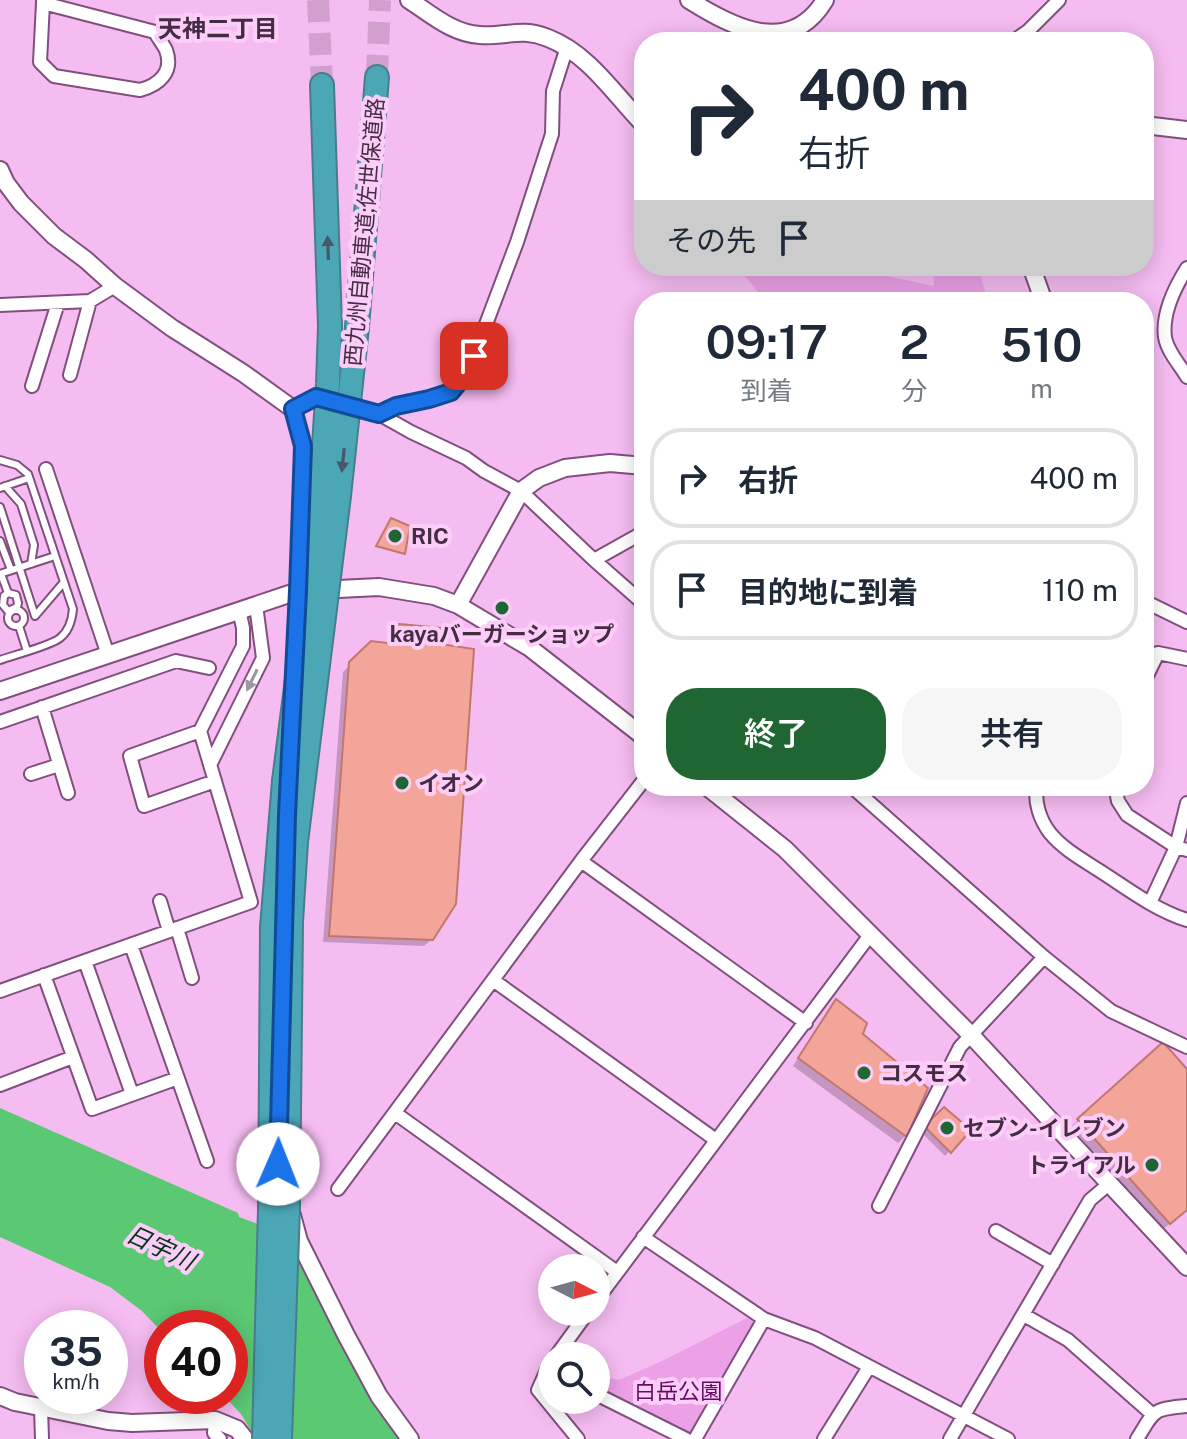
<!DOCTYPE html>
<html lang="ja">
<meta charset="utf-8">
<style>
body{margin:0;font-family:"Public Sans","Noto Sans JP",sans-serif;background:#f6f6f7;color:#1f2937;height:100vh;display:flex;flex-direction:column;font-size:30px;white-space:nowrap}
*{box-sizing:border-box;margin:0}
p{font-size:26px;color:#747a83}
.icon{flex:none;width:44px;height:44px;fill:none;stroke:currentColor;stroke-width:2;stroke-linecap:round;stroke-linejoin:round}
.map{position:relative;flex:1;overflow:hidden}
.panel{position:absolute;left:634px;top:292px;width:520px;height:504px;display:flex;flex-direction:column;background:#fff;border-radius:32px;box-shadow:0 4px 20px #0003}
.panel>*{flex:none}
.banner{position:absolute;left:634px;top:32px;width:520px;height:244px;border-radius:32px;box-shadow:0 4px 20px #0003;background:#fff;color:#1f2937;overflow:hidden}
.needle{width:52px;rotate:96deg}
.controls{position:absolute;left:538px;top:1254px;display:grid;gap:16px}
.controls a{display:grid;place-items:center;width:72px;height:72px;border-radius:50%;background:#fff;box-shadow:0 4px 20px #0003;font-size:40px}
.speed{position:absolute;left:24px;top:1310px;display:flex;gap:16px;font-size:40px;font-weight:700;text-align:center}
.speed>*{display:grid;place-content:center;width:104px;height:104px;border-radius:50%;background:#fff;box-shadow:0 4px 20px #0003;line-height:1}
.speed small{font-size:20px;font-weight:400}
.speed .limit{border:12px solid #d22;background:#fff;color:#111}
.pin{position:absolute;display:grid;place-items:center;width:68px;height:68px;color:#fff;margin:-34px;border-radius:16px;box-shadow:0 4px 12px #0006}
.me{position:absolute;width:88px;margin:-44px;rotate:1deg;stroke-linejoin:round;filter:drop-shadow(0 0 6px #0008)}
.turn{display:flex;align-items:center;gap:28px;height:168px;padding:0 32px;font-size:36px}
.turn .icon{width:104px;height:104px;stroke-width:2.5}
.turn b{display:block;font-size:56px;line-height:68px}
.then{display:flex;align-items:center;height:76px;padding:0 32px;background:#0003;gap:16px;font-size:30px}
.eta{display:flex;justify-content:space-evenly;align-items:center;height:136px;text-align:center}
.eta b{font-size:48px;font-weight:600;line-height:56px}
.cta{display:flex;gap:16px;margin-top:auto;padding:16px 32px}
.cta a{flex:1;height:92px;border-radius:32px;background:#206632;color:#fff;font-size:32px;font-weight:600;line-height:92px;text-align:center}
.cta a+a{background:#f6f6f7;color:#1f2937}
ul{padding:0;list-style:none}
li{display:flex;align-items:center;gap:24px;height:100px;margin:0 16px 12px;padding:0 16px;border:4px solid #e0e1e3;border-radius:32px}
li div{flex:1}
li b{display:block;font-size:30px}
li em{font-style:normal}
.map>svg:first-child{display:block}
</style>
<div class="map">
<svg width="1187" height="1439" viewBox="0 0 1187 1439">
<rect width="100%" height="100%" fill="#f5bcf1"/>
<path fill="#eca0e8" d="M 737,266 L 862,266 L 866,272 L 934,286 L 933,266 L 978,266 L 988,302 L 766,302 Z
M 751,1316 L 757,1321 L 692,1434 L 597,1386 L 604,1377 L 619,1380 L 664,1360 Z"/>
<path fill="#5bc874" d="M 0,1108 L 238,1213 L 239,1217 L 283,1233 L 295,1250 L 354,1370 L 400,1439 L 256,1439 L 241,1414 L 224,1396 L 230,1396 L 230,1328 L 162,1328 L 162,1332 L 142,1311 L 110,1287 L 0,1237 Z"/>
<path fill="#0003" d="M 399,626 L 432,939 L 424,946 L 323,942 L 343,672 L 372,643 L 390,646 L 392,633 Z
M 836,1002 L 860,1035 L 926,1088 L 905,1136 L 898,1143 L 793,1066 L 829,1009 Z
M 1187,1072 L 1187,1209 L 1162,1230 L 1071,1127 L 1078,1120 Z
M 944,1109 L 968,1131 L 945,1156 L 921,1132 Z"/>
<path fill="#f3a599" stroke="#c1776c" stroke-width="2" d="M 391,518 L 410,526 L 405,554 L 376,546 Z
M 399,624 L 441,628 L 440,644 L 474,649 L 456,904 L 433,940 L 329,936 L 349,662 L 371,641 L 395,644 Z
M 836,999 L 867,1023 L 863,1034 L 928,1088 L 907,1137 L 798,1058 Z
M 1163,1042 L 1187,1069 L 1187,1210 L 1170,1224 L 1077,1119 Z
M 944,1107 L 971,1130 L 951,1153 L 924,1126 Z"/>
<g fill="none" stroke-linecap="round" stroke-linejoin="round">
<path stroke="#d29fce" stroke-width="22" stroke-dasharray="22 11" stroke-linecap="butt" d="M 318,0 L 322,85
M 377,77 L 380,0"/>
<g stroke="#814f7e" stroke-width="10">
<path id="lane" d="M 0,460 L 17,465 L 28,474 L 73,609 C 72,620 69,631 60,638 C 50,646 14,655 0,660
M 5,486 L 21,504 L 34,545 L 31,564
M 0,488 L 29,478
M 0,507 L 35,616 L 64,582
M 0,541 L 11,570
M 0,574 L 55,556
M 1,574 L 8,593 L 16,595 L 18,603 L 17,607 L 8,611 L 3,605 L 4,596 L 8,593
M8 618a8 8 0 1 1 16 0a8 8 0 1 1-16 0Z
M 19,626 L 27,651"/>
</g>
<g stroke="#814f7e" stroke-width="16">
<path id="street" d="M 43,3 L 155,32 C 158,38 163,44 166,50 C 174,72 159,85 140,90 L 54,76 L 40,62 L 43,3 L 43,0
M 1012,42 L 1028,31 L 1059,0
M 1187,268 C 1175,287 1162,314 1165,337 C 1167,351 1180,365 1187,377
M 0,305 L 90,301 L 115,286
M 70,375 L 90,301
M 32,386 L 58,303
M 379,414 L 396,406 L 429,399 L 451,392 L 464,376 L 474,356 L 517,242 L 552,134 L 553,91 L 567,47
M 46,469 L 108,655
M 594,560 L 644,532
M 298,591 L 303,446 L 293,409 L 316,397 L 379,414 L 411,432 L 466,458 L 484,471 L 521,491 L 594,560 L 644,604
M 1144,601 L 1187,622
M 1144,682 L 1158,653 L 1187,659
M 42,707 L 68,793
M 0,722 L 176,661 L 209,668
M 200,731 L 130,756 L 144,806 L 215,781
M 210,765 L 263,658 L 256,605
M 31,774 L 59,765
M 851,786 L 1044,957 L 1111,1011 L 1187,1047
M 1037,786 C 1034,802 1040,820 1050,833 C 1063,849 1083,860 1100,871 C 1128,889 1155,910 1187,920
M 1115,786 L 1118,801 L 1127,815 L 1176,847 L 1187,850
M 581,861 L 806,1023
M 160,901 L 169,931
M 1150,903 L 1176,847 L 1187,803
M 177,928 L 192,978
M 131,945 L 207,1161
M 85,961 L 132,1094
M 44,975 L 92,1109 L 178,1078
M 493,980 L 716,1140
M 0,991 L 251,902 L 200,731 L 243,646 L 243,628 L 239,610
M 0,1085 L 73,1057
M 395,1113 L 617,1272
M 338,1189 L 581,861 L 644,780
M 879,1206 L 960,1047 L 1044,957
M 996,1231 L 1053,1264
M 643,1237 L 764,1319 L 815,1338 L 1008,1439
M 596,1301 L 870,935
M 1024,1315 L 1068,1340 L 1152,1414
M 556,1356 L 588,1312
M 552,1372 L 547,1370 L 538,1390 L 578,1439
M 596,1394 L 686,1439
M 41,1408 L 42,1439
M 215,1420 L 214,1433 L 220,1439
M 695,1439 L 764,1319
M 824,1439 L 869,1367
M 950,1439 L 1090,1200 L 1110,1183
M 1137,1439 C 1155,1410 1152,1409 1187,1406"/>
</g>
<g stroke="#814f7e" stroke-width="20">
<path id="secondary" d="M 409,0 C 431,14 453,34 480,35 C 506,37 521,27 548,38 C 589,54 614,94 644,125
M 689,0 C 732,27 790,58 825,0
M 1144,125 L 1187,130
M 0,170 L 6,183 L 21,203 L 54,236 L 86,260 L 115,286 L 172,328 L 243,373 L 293,409
M 1031,266 L 1044,302
M 458,605 L 521,491 L 539,478 L 565,468 L 610,463 L 644,466
M 0,691 L 298,591 L 379,587 L 434,596 L 458,605 L 530,648 L 644,737
M 706,786 L 785,849 L 971,1035 L 1187,1267
M 292,1215 L 299,1241 L 346,1335 L 379,1396 L 410,1439
M 0,1396 L 15,1402 L 108,1421 L 132,1423 L 215,1420 L 237,1429 L 245,1439"/>
</g>
<g stroke="#497c8d" stroke-width="26">
<path id="highway" d="M 322,85 L 330,326
M 357,327 L 377,77"/>
</g>
<use href="#lane" stroke="#fff" stroke-width="6"/>
<use href="#street" stroke="#fff" stroke-width="12"/>
<use href="#secondary" stroke="#fff" stroke-width="16"/>
<use href="#highway" stroke="#4ba7b5" stroke-width="22"/>
<g stroke="#497c8d" stroke-width="26" stroke-linecap="butt">
<path id="highway-bridge" d="M 264,1439 L 270,1209 L 272,927 L 284,781 L 321,491 L 328,384 L 330,326
M 280,1439 L 288,1208 L 291,922 L 296,842 L 339,496 L 357,327"/>
</g>
<use href="#highway-bridge" stroke="#4ba7b5" stroke-width="22"/>
</g>
<defs><path id="oneway-solid" d="M-6-.8H1V-3.2L6.5 0L1 3.2V.8H-6Z" transform="scale(2)"/></defs>
<g fill="#46586a">
<use href="#oneway-solid" transform="translate(328 248) rotate(-92)"/>
<use href="#oneway-solid" transform="translate(343 460) rotate(96)"/>
</g>
<use fill="#a296a0" href="#oneway-solid" transform="translate(252 680) rotate(116)"/>
<g fill="none" stroke-linecap="round" stroke-linejoin="round">
<g stroke="#114b97" stroke-width="20">
<path id="route" d="M 278,1164 L 287,815 L 298,591 L 303,446 L 293,409 L 316,397 L 379,414 L 396,406 L 429,399 L 451,392 L 464,376 L 474,356"/>
</g>
<use href="#route" stroke="#1a73e8" stroke-width="14"/>
</g>
<g fill="#206632" stroke="#fccdf8" stroke-width="3">
<circle cx="395" cy="536" r="8"/>
<circle cx="502" cy="608" r="8"/>
<circle cx="402" cy="783" r="8"/>
<circle cx="864" cy="1073" r="8"/>
<circle cx="947" cy="1128" r="8"/>
<circle cx="1152" cy="1165" r="8"/>
</g>
<g text-anchor="middle" dominant-baseline="central" stroke-width="8" stroke-linejoin="round" paint-order="stroke">
<g font-size="22" fill="#442d42" stroke="#fccdf8">
<text transform="translate(364 232) rotate(-85)">西九州自動車道;佐世保道路</text>
</g>
<g font-size="22" font-weight="bold" fill="#442d42" stroke="#fccdf8" text-anchor="start">
<text x="411" y="536">RIC</text>
<text x="502" y="634" text-anchor="middle">kayaバーガーショップ</text>
<text x="418" y="783">イオン</text>
<text x="880" y="1073">コスモス</text>
<text x="963" y="1128">セブン-イレブン</text>
<text x="1136" y="1165" text-anchor="end">トライアル</text>
</g>
<g font-size="22" fill="#620c61" stroke="#fccdf8">
<text x="678" y="1391">白岳公園</text>
</g>
<g font-size="24" font-weight="bold" fill="#442d42" stroke="#fccdf8">
<text x="218" y="28">天神二丁目</text>
</g>
<g font-size="24" font-style="italic" fill="#073515" stroke="#fccdf8">
<text transform="translate(161 1247) rotate(25)">日宇川</text>
</g>
</g>
</svg>
<div class="controls">
<a><svg class="needle" viewBox="-14 -14 28 28"><path d="M0-13l5 13h-10z" fill="#e53935"/><path d="M0 13l5-13h-10z" fill="#747a83"/></svg></a>
<a><svg class="icon" aria-label="search" viewBox="0 0 24 24"><circle cx="10" cy="10" r="6"/><path d="M15 15l6 6"/></svg></a>
</div>
<div class="speed"><div>35<small>km/h</small></div><div class="limit">40</div></div>
<div class="pin" style="left:474px;top:356px;background:#d93025"><svg class="icon" aria-label="arrive" viewBox="0 0 24 24"><path d="M6 21V4h12l-3 4 3 4H6"/></svg></div>
<svg class="me" style="left:278px;top:1164px" viewBox="-20 -20 40 40"><circle r="19" fill="#fff"/><path d="M0-13L10 11 0 6-10 11z" fill="#1a73e8"/></svg>
<div class="banner">
<div class="turn"><svg class="icon" aria-label="right" viewBox="0 0 24 24"><path d="M7 20v-9h11M14 6l5 5-5 5"/></svg><div><b>400 m</b>右折</div></div>
<div class="then">その先<svg class="icon" aria-label="arrive" viewBox="0 0 24 24"><path d="M6 21V4h12l-3 4 3 4H6"/></svg></div>
</div>
<section class="panel">
<div class="eta">
<div><b>09:17</b><p>到着</p></div>
<div><b>2</b><p>分</p></div>
<div><b>510</b><p>m</p></div>
</div>
<ul>
<li><svg class="icon" aria-label="right" viewBox="0 0 24 24"><path d="M7 20v-9h11M14 6l5 5-5 5"/></svg><div><b>右折</b></div><em>400 m</em></li>
<li><svg class="icon" aria-label="arrive" viewBox="0 0 24 24"><path d="M6 21V4h12l-3 4 3 4H6"/></svg><div><b>目的地に到着</b></div><em>110 m</em></li>
</ul>
<div class="cta"><a>終了</a><a>共有</a></div>
</section>
</div>
